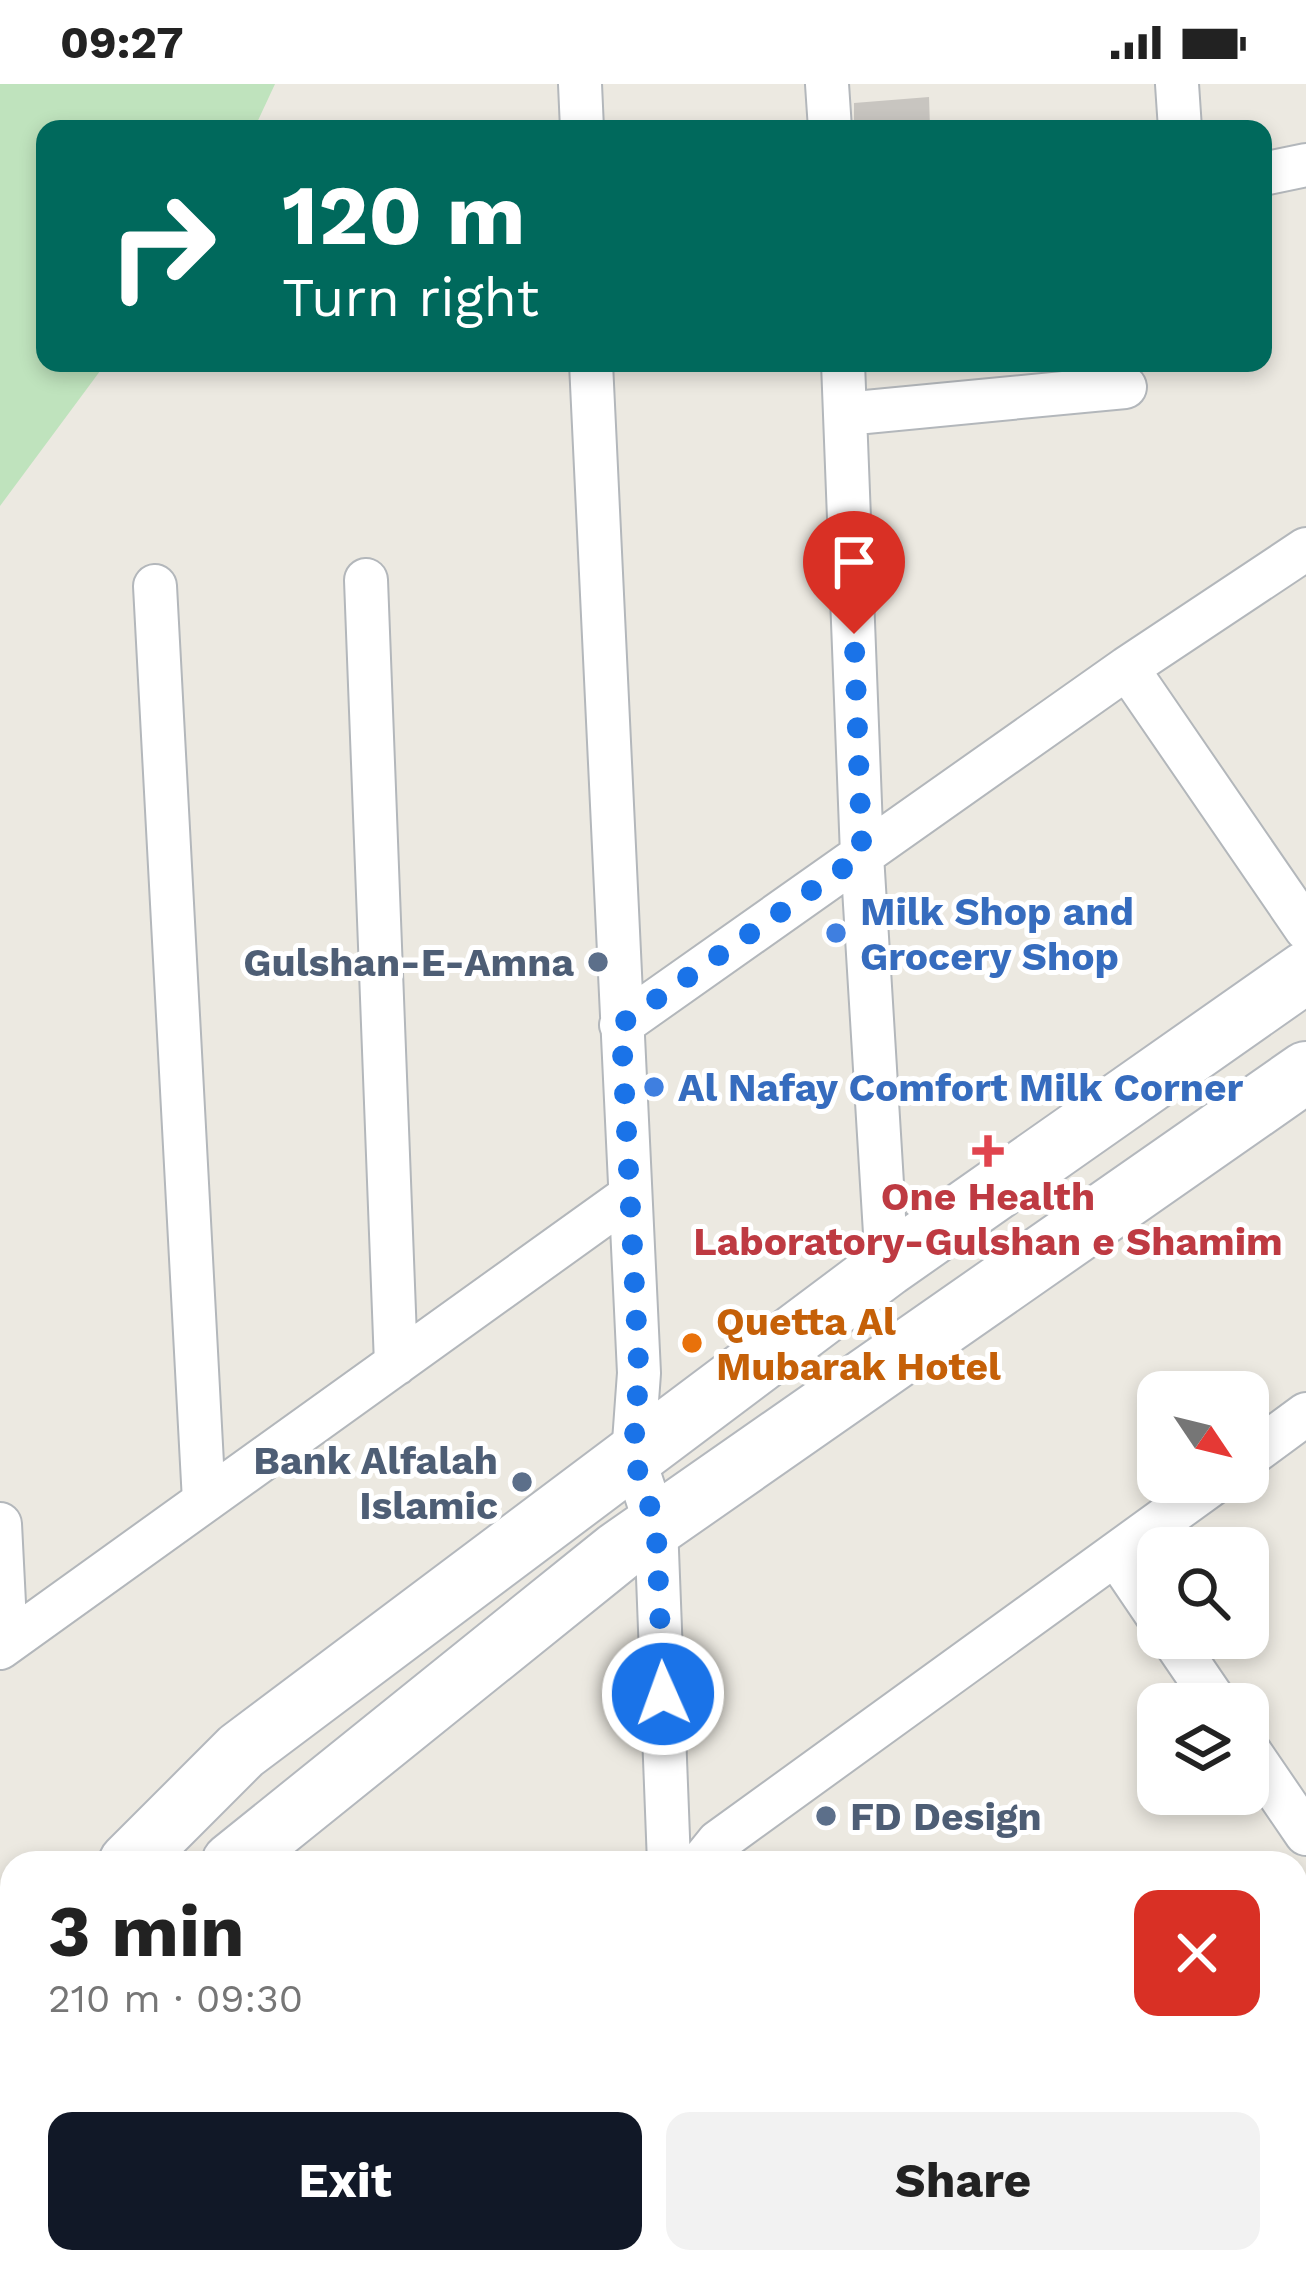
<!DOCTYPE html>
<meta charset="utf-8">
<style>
body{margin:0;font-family:"Work Sans",sans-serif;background:#f2f2f2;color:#222;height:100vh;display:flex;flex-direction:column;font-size:45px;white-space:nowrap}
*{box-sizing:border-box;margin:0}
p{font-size:39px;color:#767676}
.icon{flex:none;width:66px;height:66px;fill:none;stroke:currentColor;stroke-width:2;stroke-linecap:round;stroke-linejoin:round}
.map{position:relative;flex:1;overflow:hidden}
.panel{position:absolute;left:0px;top:1767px;width:1308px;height:423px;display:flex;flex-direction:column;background:#fff;border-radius:36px 36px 0 0;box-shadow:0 6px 18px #0003}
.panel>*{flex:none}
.guide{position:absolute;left:36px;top:36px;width:1236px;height:252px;border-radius:24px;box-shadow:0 6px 18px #0003;background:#00695c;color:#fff;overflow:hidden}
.needle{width:78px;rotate:125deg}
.fabs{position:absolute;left:1137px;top:1287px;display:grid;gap:24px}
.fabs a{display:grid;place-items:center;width:132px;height:132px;border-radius:24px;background:#fff;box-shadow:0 6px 18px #0003;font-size:60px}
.pin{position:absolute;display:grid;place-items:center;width:102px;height:102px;color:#fff;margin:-123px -51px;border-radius:50% 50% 50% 0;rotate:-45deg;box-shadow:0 0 12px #0007}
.pin .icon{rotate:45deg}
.me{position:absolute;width:132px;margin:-66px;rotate:358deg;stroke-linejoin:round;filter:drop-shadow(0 0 9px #0008)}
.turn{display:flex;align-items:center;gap:42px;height:252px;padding:0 48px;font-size:54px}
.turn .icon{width:156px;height:156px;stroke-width:2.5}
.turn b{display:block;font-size:84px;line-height:102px}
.round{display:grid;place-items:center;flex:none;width:126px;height:126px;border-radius:24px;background:#f2f2f2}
.headline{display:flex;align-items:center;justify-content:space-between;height:204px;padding:0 48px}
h1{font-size:72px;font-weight:700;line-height:90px}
.cta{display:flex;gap:24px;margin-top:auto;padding:24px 48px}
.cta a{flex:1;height:138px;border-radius:24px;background:#111827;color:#fff;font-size:48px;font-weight:700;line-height:138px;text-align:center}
.cta a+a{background:#f2f2f2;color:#222}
.status{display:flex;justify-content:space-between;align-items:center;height:84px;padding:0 60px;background:#fff;direction:ltr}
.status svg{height:33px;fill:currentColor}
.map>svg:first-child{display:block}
</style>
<div class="status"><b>09:27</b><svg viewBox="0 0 49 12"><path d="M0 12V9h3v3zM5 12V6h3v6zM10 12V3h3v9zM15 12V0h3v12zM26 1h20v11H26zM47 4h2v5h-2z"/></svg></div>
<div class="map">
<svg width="1306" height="2189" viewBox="0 0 1306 2189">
<rect width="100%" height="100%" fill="#ece9e1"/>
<path fill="#bfe3bd" d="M 0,0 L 275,0 L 254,45 L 45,45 L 45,279 L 106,279 L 0,422 Z"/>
<path fill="#c8c5c0" d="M 929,13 L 930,45 L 854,45 L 854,19 Z"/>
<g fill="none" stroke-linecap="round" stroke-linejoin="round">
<g stroke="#b3b7bb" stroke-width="46">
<path id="minor" d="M 580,0 L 582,45
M 827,0 L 830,45
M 1177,0 L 1180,45
M 1263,90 L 1306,81
M 591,279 L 639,1289 L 633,1372 L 656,1441 L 669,1779
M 843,279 L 862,771 L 887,1182
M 845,330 L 1125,303
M 366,496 L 396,1280
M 155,502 L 204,1417
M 1127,584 L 1306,845
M 621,941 L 1127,584 L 1306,465
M 1248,1373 L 1306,1330
M 0,1440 L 6,1559
M 1116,1471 L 1158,1533
M 1172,1554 L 1217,1620
M 0,1564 L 628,1113
M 1248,1665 L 1306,1750
M 701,1779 L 718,1758 L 1215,1398
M 611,2178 L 621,2189
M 700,2178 L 708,2189
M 836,2178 L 844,2189"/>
</g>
<g stroke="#b4b8bd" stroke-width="64">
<path id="secondary" d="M 129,1779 L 241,1667 L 887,1182 L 1306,888
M 232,1779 L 618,1468 L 1306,988
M 0,1908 L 12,1896
M 0,2003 L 12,1991"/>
</g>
<g stroke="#e59708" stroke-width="70">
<path id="motorway" d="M 31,2178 L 44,2189"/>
</g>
<use href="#minor" stroke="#fff" stroke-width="42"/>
<use href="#secondary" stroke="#fff" stroke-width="60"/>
<use href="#motorway" stroke="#f9d88b" stroke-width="66"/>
</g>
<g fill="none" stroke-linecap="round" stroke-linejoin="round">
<path stroke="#1a73e8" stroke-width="21" stroke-dasharray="0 37.8" d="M 663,1610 L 656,1441 L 633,1372 L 639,1289 L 621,940 L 862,771 L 854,550"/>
</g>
<g fill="#3f7fe0" stroke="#fff" stroke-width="4.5">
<circle cx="836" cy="849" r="12"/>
<circle cx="654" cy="1003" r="12"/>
</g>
<g fill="#5c6f8a" stroke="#fff" stroke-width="4.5">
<circle cx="598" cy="878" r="12"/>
<circle cx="522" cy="1398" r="12"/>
<circle cx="826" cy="1732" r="12"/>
</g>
<path fill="#e0444e" stroke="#fff" stroke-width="4.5" d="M982 1049h12v12h12v12h-12v12h-12v-12h-12v-12h12z"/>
<circle fill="#e8710a" stroke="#fff" stroke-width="4.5" cx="692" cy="1259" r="12"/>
<g text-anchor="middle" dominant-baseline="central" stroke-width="10" stroke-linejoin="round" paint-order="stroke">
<g font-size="39" font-weight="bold" fill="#366cbe" stroke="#fff" text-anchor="start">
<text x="860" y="827">Milk Shop and<tspan x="860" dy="45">Grocery Shop</tspan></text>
<text x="678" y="1003">Al Nafay Comfort Milk Corner</text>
</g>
<g font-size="39" font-weight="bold" fill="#4e5e75" stroke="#fff" text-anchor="end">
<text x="574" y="878">Gulshan-E-Amna</text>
<text x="498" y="1376">Bank Alfalah<tspan x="498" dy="45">Islamic</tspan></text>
<text x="850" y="1732" text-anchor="start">FD Design</text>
</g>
<g font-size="39" font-weight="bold" fill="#be3a42" stroke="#fff">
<text x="988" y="1112">One Health<tspan x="988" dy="45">Laboratory-Gulshan e Shamim</tspan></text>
</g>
<g font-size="39" font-weight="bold" fill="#c56008" stroke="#fff" text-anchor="start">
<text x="716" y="1237">Quetta Al<tspan x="716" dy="45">Mubarak Hotel</tspan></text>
</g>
</g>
</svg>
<div class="fabs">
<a><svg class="needle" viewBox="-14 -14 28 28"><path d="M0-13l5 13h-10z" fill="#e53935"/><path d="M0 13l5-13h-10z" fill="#767676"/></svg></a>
<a><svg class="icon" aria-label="search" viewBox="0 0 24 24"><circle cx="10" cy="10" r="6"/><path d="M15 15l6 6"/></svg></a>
<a><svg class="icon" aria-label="layers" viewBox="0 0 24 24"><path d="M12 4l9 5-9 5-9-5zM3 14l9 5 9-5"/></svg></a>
</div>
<div class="pin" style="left:854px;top:550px;background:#d93025"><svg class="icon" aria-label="arrive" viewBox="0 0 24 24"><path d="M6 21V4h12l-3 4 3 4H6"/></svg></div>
<svg class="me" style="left:663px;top:1610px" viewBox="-20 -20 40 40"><circle r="17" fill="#1a73e8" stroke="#fff" stroke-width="3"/><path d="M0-11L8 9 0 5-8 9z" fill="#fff"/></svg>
<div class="guide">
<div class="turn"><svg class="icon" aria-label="right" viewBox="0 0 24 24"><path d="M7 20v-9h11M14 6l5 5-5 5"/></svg><div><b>120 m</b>Turn right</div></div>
</div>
<section class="panel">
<div class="headline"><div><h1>3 min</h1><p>210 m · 09:30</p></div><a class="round" style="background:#d93025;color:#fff"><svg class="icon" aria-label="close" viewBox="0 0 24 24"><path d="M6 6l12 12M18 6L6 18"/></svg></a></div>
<div class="cta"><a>Exit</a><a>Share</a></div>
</section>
</div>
